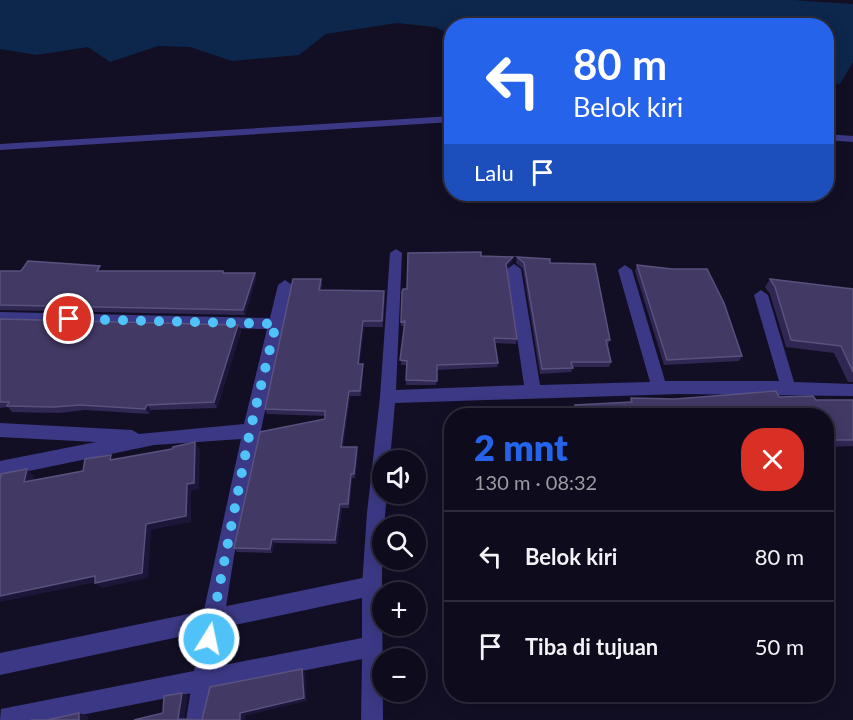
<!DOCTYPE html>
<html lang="id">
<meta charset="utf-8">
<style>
body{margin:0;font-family:Lato,sans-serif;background:#171425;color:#f1f3f6;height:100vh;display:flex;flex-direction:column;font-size:22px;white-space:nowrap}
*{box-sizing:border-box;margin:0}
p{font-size:20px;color:#9b9ba3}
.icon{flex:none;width:33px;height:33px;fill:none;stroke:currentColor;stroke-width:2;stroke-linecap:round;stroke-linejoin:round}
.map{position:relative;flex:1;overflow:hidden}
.drawer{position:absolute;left:444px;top:408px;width:390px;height:294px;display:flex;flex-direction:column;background:#0e0b1c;border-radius:24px;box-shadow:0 3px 15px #0003,0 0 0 2px #2e2b3b}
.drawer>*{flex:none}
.top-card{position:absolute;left:444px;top:18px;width:390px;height:183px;border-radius:24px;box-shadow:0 3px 15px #0003,0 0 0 2px #2e2b3b;background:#2563eb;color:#fff;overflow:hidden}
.controls{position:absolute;left:372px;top:450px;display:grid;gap:12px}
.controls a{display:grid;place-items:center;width:54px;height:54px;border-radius:50%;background:#0e0b1c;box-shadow:0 3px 15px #0003,0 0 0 2px #2e2b3b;font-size:30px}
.pin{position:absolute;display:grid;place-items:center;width:51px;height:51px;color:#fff;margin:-26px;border:3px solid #fff;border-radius:50%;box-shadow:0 2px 6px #0007}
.me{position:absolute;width:66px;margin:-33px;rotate:10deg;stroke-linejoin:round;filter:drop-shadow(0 0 4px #0008)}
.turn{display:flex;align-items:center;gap:21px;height:126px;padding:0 30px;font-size:27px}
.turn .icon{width:78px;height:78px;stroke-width:2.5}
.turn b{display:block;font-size:42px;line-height:51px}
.then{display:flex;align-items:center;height:57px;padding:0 30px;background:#0003;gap:12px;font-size:22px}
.round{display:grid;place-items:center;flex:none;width:63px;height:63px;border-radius:24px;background:#171425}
.overview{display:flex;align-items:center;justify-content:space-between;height:102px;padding:0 30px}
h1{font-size:36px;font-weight:800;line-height:45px;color:#2563eb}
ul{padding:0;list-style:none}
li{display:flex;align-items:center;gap:18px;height:90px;padding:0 30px;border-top:2px solid #2e2b3b}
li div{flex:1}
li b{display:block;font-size:22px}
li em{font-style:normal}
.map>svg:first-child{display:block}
</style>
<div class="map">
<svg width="853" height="720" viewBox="0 0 853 720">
<rect width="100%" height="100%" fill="#120f25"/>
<path fill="#0d264b" d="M 0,0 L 793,0 L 853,4 L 853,62 L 840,84 L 827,83 L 826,26 L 452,26 L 451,35 L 435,27 L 397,23 L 326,34 L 299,55 L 232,61 L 190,47 L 158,46 L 110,62 L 88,47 L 37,55 L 0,49 Z"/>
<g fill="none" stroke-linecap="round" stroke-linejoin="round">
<path fill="#3b3985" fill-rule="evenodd" d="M 452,116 L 452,122 L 0,150 L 0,144 Z
M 826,134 L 853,136 L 853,142 L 826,140 Z
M 396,249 L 402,253 L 396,390 L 524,385 L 507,269 L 514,264 L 521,269 L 540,385 L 650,382 L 618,270 L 625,265 L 632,270 L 665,381 L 779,381 L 754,295 L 761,290 L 768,295 L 794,382 L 853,384 L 853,396 L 679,394 L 395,403 L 390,460 L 382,460 L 382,494 L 387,494 L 384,526 L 382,526 L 382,586 L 379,593 L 372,596 L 365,593 L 362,586 L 367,513 L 380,397 L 390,253 Z
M 285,280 L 292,285 L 234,556 L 208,720 L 186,720 L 204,610 L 241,439 L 154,445 L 0,477 L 0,461 L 96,442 L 0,437 L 0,423 L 132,430 L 139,434 L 244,424 L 267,329 L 0,322 L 0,312 L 270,318 L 278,285 Z"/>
<path fill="#3b3985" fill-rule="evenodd" d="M 372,576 L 379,579 L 382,586 L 383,720 L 361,720 L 362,659 L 56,720 L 0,720 L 1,709 L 362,638 L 362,598 L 0,675 L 0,653 Z"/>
</g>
<path fill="#302753" d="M 481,256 L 512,262 L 506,268 L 517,339 L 516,344 L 495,343 L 498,363 L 497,367 L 437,370 L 436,385 L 406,385 L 406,365 L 401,365 L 404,326 L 401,326 L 401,322 Z
M 517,257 L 550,263 L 610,340 L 608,345 L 611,362 L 609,367 L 573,367 L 571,372 L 540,374 L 523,269 L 516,263 Z
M 637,265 L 742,356 L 739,361 L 664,365 L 635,271 Z
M 0,271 L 223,271 L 224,273 L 255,273 L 256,279 L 245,315 L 0,310 Z
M 321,279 L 322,285 L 321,290 L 385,296 L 383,327 L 364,327 L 359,364 L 363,369 L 361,396 L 350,396 L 343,447 L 358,452 L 355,478 L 352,478 L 349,508 L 342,508 L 337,544 L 274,543 L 272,553 L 237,552 L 234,548 L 325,419 L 325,416 L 267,414 L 265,409 Z
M 770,279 L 853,289 L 853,382 L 848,382 L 834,353 L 786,347 L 770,294 L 765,287 Z
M 0,319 L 238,325 L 241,331 L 217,408 L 151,410 L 149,414 L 85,410 L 59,413 L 12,412 L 8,407 L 0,408 Z
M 779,397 L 816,400 L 853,400 L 853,446 L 826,447 L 826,416 L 574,416 L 573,411 L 575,405 L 629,402 L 631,398 L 675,399 Z"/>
<path fill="#1c1639" d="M 513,257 L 512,262 L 505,269 L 506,264 Z
M 255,273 L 256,279 L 245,315 L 243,310 Z
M 384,291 L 385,296 L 383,327 L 382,321 Z
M 363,321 L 364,327 L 359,369 L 358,364 Z
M 238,325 L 241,331 L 217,408 L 214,402 Z
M 363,364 L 363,369 L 361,396 L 360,391 Z
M 349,391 L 350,396 L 343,452 L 341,447 Z
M 147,405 L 151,410 L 149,414 L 145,409 Z
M 195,442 L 200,449 L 199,489 L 191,491 L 191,522 L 151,530 L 148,578 L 102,588 L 95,583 L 146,524 L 187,484 Z
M 357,447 L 358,452 L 355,478 L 354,474 Z
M 27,469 L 34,476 L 32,489 L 24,482 Z
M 351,474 L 352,478 L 349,508 L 348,504 Z
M 340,504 L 342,508 L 337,544 L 335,540 Z
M 272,539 L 274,543 L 272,553 L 270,549 Z
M 95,576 L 102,581 L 0,602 L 0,596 Z
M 302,669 L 305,673 L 307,701 L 245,716 L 245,720 L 240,720 L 240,713 Z
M 182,693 L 188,696 L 184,720 L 178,719 Z
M 79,713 L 88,716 L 88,720 L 79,720 Z"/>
<path fill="#423965" stroke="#59527e" stroke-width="1.5" d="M 481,252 L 481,256 L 513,257 L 506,264 L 517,339 L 494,338 L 498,363 L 437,365 L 437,381 L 406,380 L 407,361 L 400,360 L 405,321 L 401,322 L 402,292 L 403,289 L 407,289 L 408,253 Z
M 517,257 L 550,259 L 550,263 L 595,264 L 610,340 L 606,340 L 611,362 L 571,362 L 573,368 L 542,369 L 524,263 Z
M 28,261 L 100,266 L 97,271 L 223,271 L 223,273 L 255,273 L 243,310 L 0,305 L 0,271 L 21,271 Z
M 637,265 L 672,269 L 707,269 L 724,303 L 742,356 L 667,360 Z
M 293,279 L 321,279 L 319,290 L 384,291 L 382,321 L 363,321 L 358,364 L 363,364 L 360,391 L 349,391 L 341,447 L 357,447 L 354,474 L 351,474 L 348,504 L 340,504 L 335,540 L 272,539 L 270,549 L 234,548 L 260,432 L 325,419 L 325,411 L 265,409 Z
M 770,279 L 853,289 L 853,372 L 841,346 L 791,340 L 775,287 Z
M 0,319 L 238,325 L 214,402 L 147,405 L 145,409 L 80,405 L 54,407 L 7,406 L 9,402 L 0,402 Z
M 776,391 L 779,397 L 813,396 L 816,400 L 853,400 L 853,440 L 826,440 L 826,416 L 578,416 L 575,405 L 632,402 L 631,398 L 675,399 Z
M 195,442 L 194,483 L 187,484 L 186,516 L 146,524 L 142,573 L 95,583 L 95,576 L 0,596 L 0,479 L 1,474 L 27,469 L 24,482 L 83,471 L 85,459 L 111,455 L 110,460 L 172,449 L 173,447 Z
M 302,669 L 304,698 L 240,713 L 240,720 L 134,720 L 163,713 L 164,696 L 182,693 L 178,719 L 202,720 L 210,687 Z
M 79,713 L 79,720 L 31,720 L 47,720 Z"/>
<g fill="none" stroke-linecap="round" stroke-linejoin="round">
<path stroke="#4fc3f7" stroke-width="10" stroke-dasharray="0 18" d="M 69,319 L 276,324 L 250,431 L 209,639"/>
</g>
</svg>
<div class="controls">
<a><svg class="icon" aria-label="sound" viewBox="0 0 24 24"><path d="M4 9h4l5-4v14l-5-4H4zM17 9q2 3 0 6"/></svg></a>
<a><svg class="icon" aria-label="search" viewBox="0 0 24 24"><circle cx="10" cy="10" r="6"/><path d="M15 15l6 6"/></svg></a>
<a>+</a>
<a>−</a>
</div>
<div class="pin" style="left:69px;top:319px;background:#d93025"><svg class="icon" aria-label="arrive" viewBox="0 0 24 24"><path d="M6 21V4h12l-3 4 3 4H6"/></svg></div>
<svg class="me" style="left:209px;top:639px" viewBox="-20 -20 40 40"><circle r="17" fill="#4fc3f7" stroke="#fff" stroke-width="3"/><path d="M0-11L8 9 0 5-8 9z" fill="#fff"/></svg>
<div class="top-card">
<div class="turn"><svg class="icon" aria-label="left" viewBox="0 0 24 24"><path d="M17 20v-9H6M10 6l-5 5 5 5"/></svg><div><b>80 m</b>Belok kiri</div></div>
<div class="then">Lalu<svg class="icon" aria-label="arrive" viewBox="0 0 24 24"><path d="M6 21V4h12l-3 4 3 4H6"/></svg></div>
</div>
<section class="drawer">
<div class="overview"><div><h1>2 mnt</h1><p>130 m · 08:32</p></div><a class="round" style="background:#d93025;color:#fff"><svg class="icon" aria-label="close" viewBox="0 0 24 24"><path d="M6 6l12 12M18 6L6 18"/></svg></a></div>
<ul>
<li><svg class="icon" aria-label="left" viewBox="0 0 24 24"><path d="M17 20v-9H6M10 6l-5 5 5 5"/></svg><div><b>Belok kiri</b></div><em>80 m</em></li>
<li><svg class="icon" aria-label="arrive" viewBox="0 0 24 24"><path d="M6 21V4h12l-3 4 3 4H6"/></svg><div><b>Tiba di tujuan</b></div><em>50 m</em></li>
</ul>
</section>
</div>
